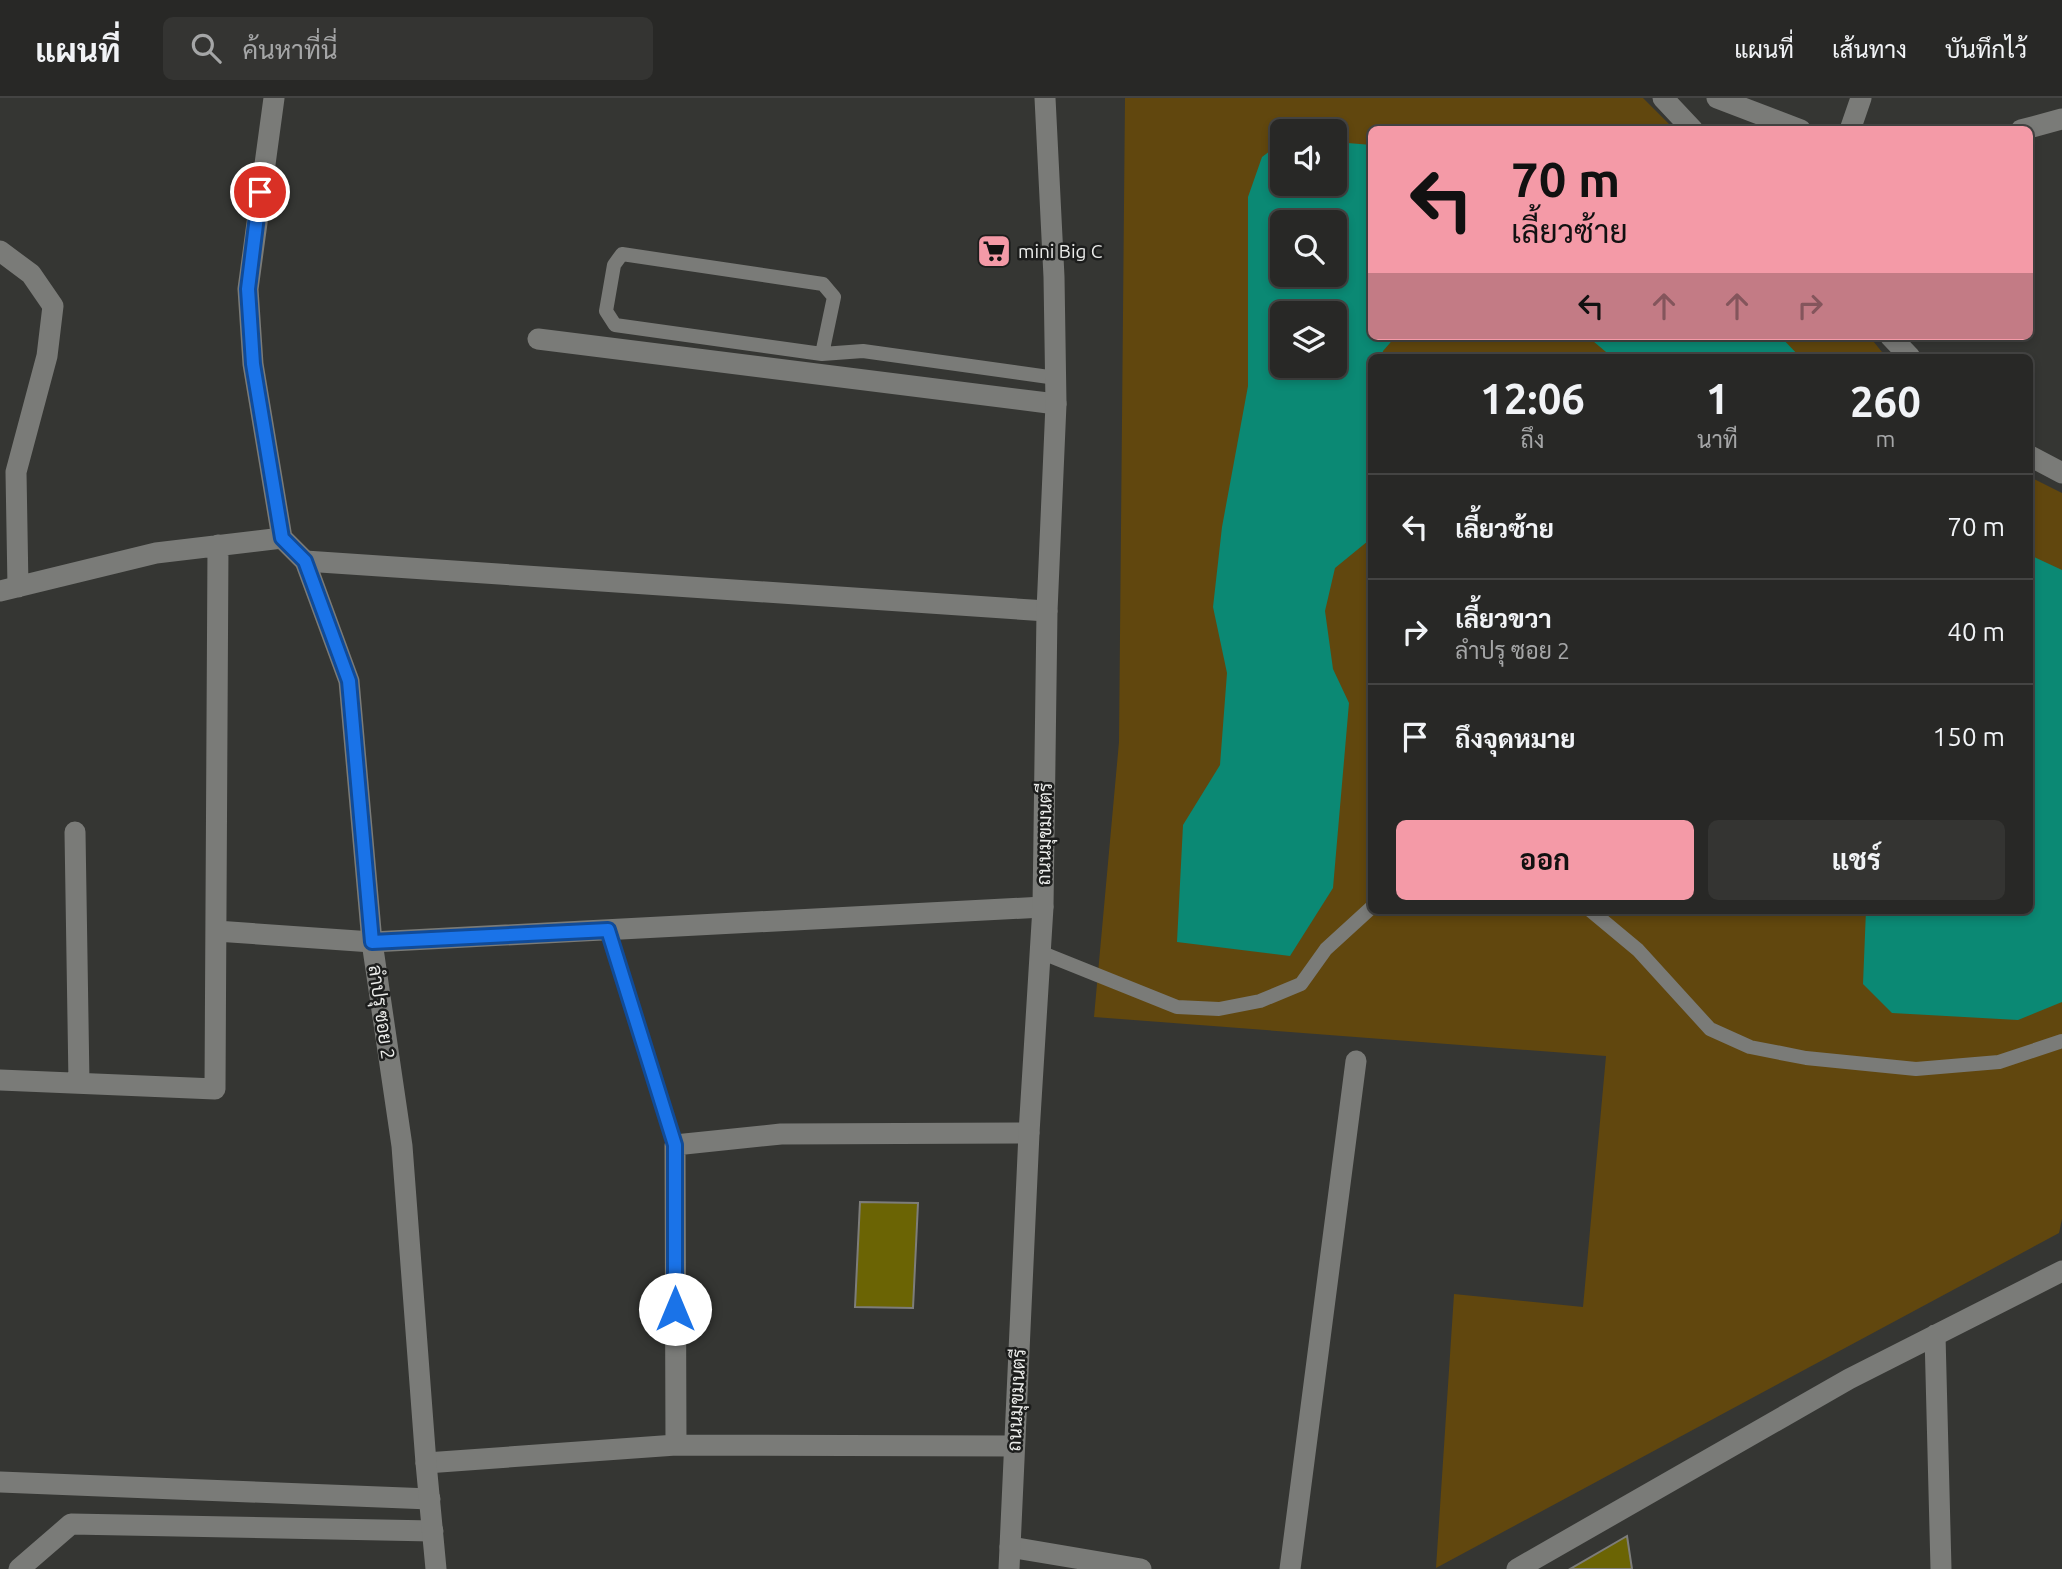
<!DOCTYPE html>
<html lang="th">
<meta charset="utf-8">
<style>
body{margin:0;font-family:Ubuntu,Sarabun,sans-serif;background:#343432;color:#f1f3f6;height:100vh;display:flex;flex-direction:column;font-size:26px;white-space:nowrap}
*{box-sizing:border-box;margin:0}
p{font-size:23px;color:#a5a6a7}
.icon{flex:none;width:38px;height:38px;fill:none;stroke:currentColor;stroke-width:2;stroke-linecap:round;stroke-linejoin:round}
.map{position:relative;flex:1;overflow:hidden}
.panel{position:absolute;left:1368px;top:256px;width:665px;height:560px;display:flex;flex-direction:column;background:#282826;border-radius:10px;box-shadow:0 4px 10px #0003,0 0 0 2px #444443}
.panel>*{flex:none}
.hud{position:absolute;left:1368px;top:28px;width:665px;height:214px;border-radius:10px;box-shadow:0 4px 10px #0003,0 0 0 2px #444443;background:#f49aa7;color:#111;overflow:hidden}
.controls{position:absolute;left:1270px;top:21px;display:grid;gap:14px}
.controls a{display:grid;place-items:center;width:77px;height:77px;border-radius:10px;background:#282826;box-shadow:0 4px 10px #0003,0 0 0 2px #444443;font-size:35px}
.pin{position:absolute;display:grid;place-items:center;width:60px;height:60px;color:#fff;margin:-30px;border:4px solid #fff;border-radius:50%;box-shadow:0 2px 7px #0007}
.me{position:absolute;width:77px;margin:-38px;rotate:0deg;stroke-linejoin:round;filter:drop-shadow(0 0 5px #0008)}
.turn{display:flex;align-items:center;gap:24px;height:147px;padding:0 28px;font-size:32px}
.turn .icon{width:91px;height:91px;stroke-width:2.5}
.turn b{display:block;font-size:49px;line-height:60px}
.lanes{display:flex;align-items:center;height:66px;padding:0 28px;background:#0003;justify-content:center;gap:35px;direction:ltr}
.lanes .off{opacity:.35}
.eta{display:flex;justify-content:space-evenly;align-items:center;height:119px;text-align:center}
.eta b{font-size:42px;font-weight:700;line-height:49px}
.cta{display:flex;gap:14px;margin-top:auto;padding:14px 28px}
.cta a{flex:1;height:80px;border-radius:10px;background:#f49aa7;color:#111;font-size:28px;font-weight:700;line-height:80px;text-align:center}
.cta a+a{background:#343432;color:#f1f3f6}
ul{padding:0;list-style:none}
li{display:flex;align-items:center;gap:21px;height:105px;padding:0 28px;border-top:2px solid #444443}
li div{flex:1}
li b{display:block;font-size:26px}
li em{font-style:normal}
header{display:flex;align-items:center;gap:42px;box-sizing:border-box;height:98px;padding:0 35px;background:#282826;border-bottom:2px solid #444443}
header strong{font-size:33px}
nav{display:flex;gap:38px;margin-inline-start:auto;font-size:24px}
.search{width:490px;height:63px;background:#343432;display:flex;align-items:center;gap:18px;box-sizing:border-box;padding:0 24px;border-radius:10px;color:#a5a6a7;font-size:26px}
.map>svg:first-child{display:block}
</style>
<header>
<strong>แผนที่</strong>
<div class="search"><svg class="icon" aria-label="search" viewBox="0 0 24 24"><circle cx="10" cy="10" r="6"/><path d="M15 15l6 6"/></svg>ค้นหาที่นี่</div>
<nav><a>แผนที่</a><a>เส้นทาง</a><a>บันทึกไว้</a></nav>
</header>
<div class="map">
<svg width="2062" height="1471" viewBox="0 0 2062 1471">
<rect width="100%" height="100%" fill="#353633"/>
<path fill="#61470e" fill-rule="evenodd" d="M 1125,0 L 1643,0 L 1674,31 L 1372,32 L 1372,238 L 1869,238 L 1886,259 L 1372,259 L 1372,812 L 2030,812 L 2030,379 L 2062,395 L 2062,1121 L 2059,1135 L 1436,1470 L 1454,1196 L 1583,1209 L 1606,958 L 1094,919 L 1119,644 ZM 1283,33 L 1335,33 L 1335,86 L 1283,86 ZM 1283,124 L 1335,124 L 1335,177 L 1283,177 ZM 1283,215 L 1335,215 L 1335,268 L 1283,268 Z"/>
<path fill="#0b8974" fill-rule="evenodd" d="M 1283,43 L 1283,86 L 1335,86 L 1335,44 L 1372,47 L 1372,238 L 1396,238 L 1383,253 L 1382,259 L 1372,259 L 1372,371 L 1368,443 L 1335,470 L 1325,513 L 1333,571 L 1349,605 L 1333,790 L 1290,858 L 1177,844 L 1183,727 L 1220,667 L 1227,575 L 1213,509 L 1222,429 L 1248,288 L 1248,99 L 1262,59 ZM 1335,124 L 1335,177 L 1283,177 L 1283,124 ZM 1283,215 L 1335,215 L 1335,268 L 1283,268 Z
M 1587,238 L 1780,238 L 1800,259 L 1612,259 Z
M 2030,457 L 2062,472 L 2062,904 L 2018,922 L 1892,915 L 1863,886 L 1866,812 L 2030,812 Z"/>
<path fill="#6b6404" stroke="#7d7d7a" stroke-width="2" d="M 860,1104 L 918,1105 L 913,1210 L 855,1209 Z
M 1627,1438 L 1632,1471 L 1570,1471 Z"/>
<g fill="none" stroke-linecap="round" stroke-linejoin="round">
<path stroke="#7a7b78" stroke-width="14" d="M 822,256 L 834,199 L 823,186 L 622,156 L 614,167 L 606,213 L 615,227 L 822,256 L 863,253 L 1056,280
M 1590,812 L 1638,852 L 1710,931 L 1750,949 L 1806,960 L 1916,971 L 1999,964 L 2062,943
M 608,832 L 675,1047
M 1040,854 L 1177,909 L 1219,911 L 1260,903 L 1301,886 L 1326,851 L 1372,809"/>
<path stroke="#7a7b78" stroke-width="21" d="M 1663,0 L 1693,32
M 1717,0 L 1801,32
M 1850,32 L 1861,0
M 2021,32 L 2062,21
M 0,153 L 31,176 L 53,208 L 47,258 L 16,374 L 18,489
M 1890,238 L 1910,259
M 538,241 L 1056,306
M 2030,358 L 2062,375
M 305,463 L 1047,513
M 0,493 L 156,455 L 282,440
M 75,734 L 79,985
M 216,833 L 372,844 L 1043,809
M 0,982 L 215,991 L 218,447
M 1935,1237 L 1941,1471
M 676,1347 L 675,1047 L 781,1036 L 1029,1035
M 426,1365 L 676,1347 L 1014,1348
M 0,1384 L 430,1401
M 1010,1449 L 1141,1471
M 19,1471 L 71,1426 L 433,1433
M 1290,1471 L 1356,963
M 1517,1471 L 1849,1281 L 2062,1173"/>
<path stroke="#7a7b78" stroke-width="21" d="M 274,0 L 248,191 L 253,266 L 282,440 L 305,463 L 349,583 L 372,844 L 402,1048 L 426,1365 L 436,1471
M 1009,1471 L 1029,1035 L 1043,809 L 1047,513 L 1056,306 L 1054,179 L 1045,0"/>
</g>
<g fill="none" stroke-linecap="round" stroke-linejoin="round">
<g stroke="#114b97" stroke-width="18">
<path id="route" d="M 260,94 L 248,191 L 253,266 L 282,440 L 305,463 L 349,583 L 372,844 L 608,832 L 675,1047 L 675,1211"/>
</g>
<use href="#route" stroke="#1a73e8" stroke-width="12"/>
</g>
<defs>
<g id="supermarket-square" transform="scale(1.75)"><rect x="-9" y="-9" width="18" height="18" rx="4" fill="#f49aa7" stroke="#1c1d1c"/><path d="M-6-5.5h2.5l.6 2H6L4.5 2H-2.5L-4.4-4H-6ZM-1.5 3.2a1.3 1.3 0 1 0 .1 0ZM3 3.2a1.3 1.3 0 1 0 .1 0Z" fill="#111"/></g>
</defs>
<g fill-rule="evenodd">
<use href="#supermarket-square" x="994" y="153"/>
</g>
<g text-anchor="middle" dominant-baseline="central" stroke-width="5" stroke-linejoin="round" paint-order="stroke">
<g font-size="19" fill="#ebecea" stroke="#1c1d1c" text-anchor="start">
<text x="1018" y="153">mini Big C</text>
</g>
<g font-size="19" fill="#ebecea" stroke="#1c1d1c">
<text transform="translate(1044 736) rotate(-89)">ถนนมุขมนตรี</text>
<text transform="translate(382 914) rotate(82)">ลำปรุ ซอย 2</text>
<text transform="translate(1016 1302) rotate(-87)">ถนนมุขมนตรี</text>
</g>
</g>
</svg>
<div class="controls">
<a><svg class="icon" aria-label="sound" viewBox="0 0 24 24"><path d="M4 9h4l5-4v14l-5-4H4zM17 9q2 3 0 6"/></svg></a>
<a><svg class="icon" aria-label="search" viewBox="0 0 24 24"><circle cx="10" cy="10" r="6"/><path d="M15 15l6 6"/></svg></a>
<a><svg class="icon" aria-label="layers" viewBox="0 0 24 24"><path d="M12 4l9 5-9 5-9-5zM3 14l9 5 9-5"/></svg></a>
</div>
<div class="pin" style="left:260px;top:94px;background:#d93025"><svg class="icon" aria-label="arrive" viewBox="0 0 24 24"><path d="M6 21V4h12l-3 4 3 4H6"/></svg></div>
<svg class="me" style="left:675px;top:1211px" viewBox="-20 -20 40 40"><circle r="19" fill="#fff"/><path d="M0-13L10 11 0 6-10 11z" fill="#1a73e8"/></svg>
<div class="hud">
<div class="turn"><svg class="icon" aria-label="left" viewBox="0 0 24 24"><path d="M17 20v-9H6M10 6l-5 5 5 5"/></svg><div><b>70 m</b>เลี้ยวซ้าย</div></div>
<div class="lanes"><svg class="icon" aria-label="left" viewBox="0 0 24 24"><path d="M17 20v-9H6M10 6l-5 5 5 5"/></svg><svg class="icon off" aria-label="ahead" viewBox="0 0 24 24"><path d="M12 20V5M6 11l6-6 6 6"/></svg><svg class="icon off" aria-label="ahead" viewBox="0 0 24 24"><path d="M12 20V5M6 11l6-6 6 6"/></svg><svg class="icon off" aria-label="right" viewBox="0 0 24 24"><path d="M7 20v-9h11M14 6l5 5-5 5"/></svg></div>
</div>
<section class="panel">
<div class="eta">
<div><b>12:06</b><p>ถึง</p></div>
<div><b>1</b><p>นาที</p></div>
<div><b>260</b><p>m</p></div>
</div>
<ul>
<li><svg class="icon" aria-label="left" viewBox="0 0 24 24"><path d="M17 20v-9H6M10 6l-5 5 5 5"/></svg><div><b>เลี้ยวซ้าย</b></div><em>70 m</em></li>
<li><svg class="icon" aria-label="right" viewBox="0 0 24 24"><path d="M7 20v-9h11M14 6l5 5-5 5"/></svg><div><b>เลี้ยวขวา</b><p>ลำปรุ ซอย 2</p></div><em>40 m</em></li>
<li><svg class="icon" aria-label="arrive" viewBox="0 0 24 24"><path d="M6 21V4h12l-3 4 3 4H6"/></svg><div><b>ถึงจุดหมาย</b></div><em>150 m</em></li>
</ul>
<div class="cta"><a>ออก</a><a>แชร์</a></div>
</section>
</div>
